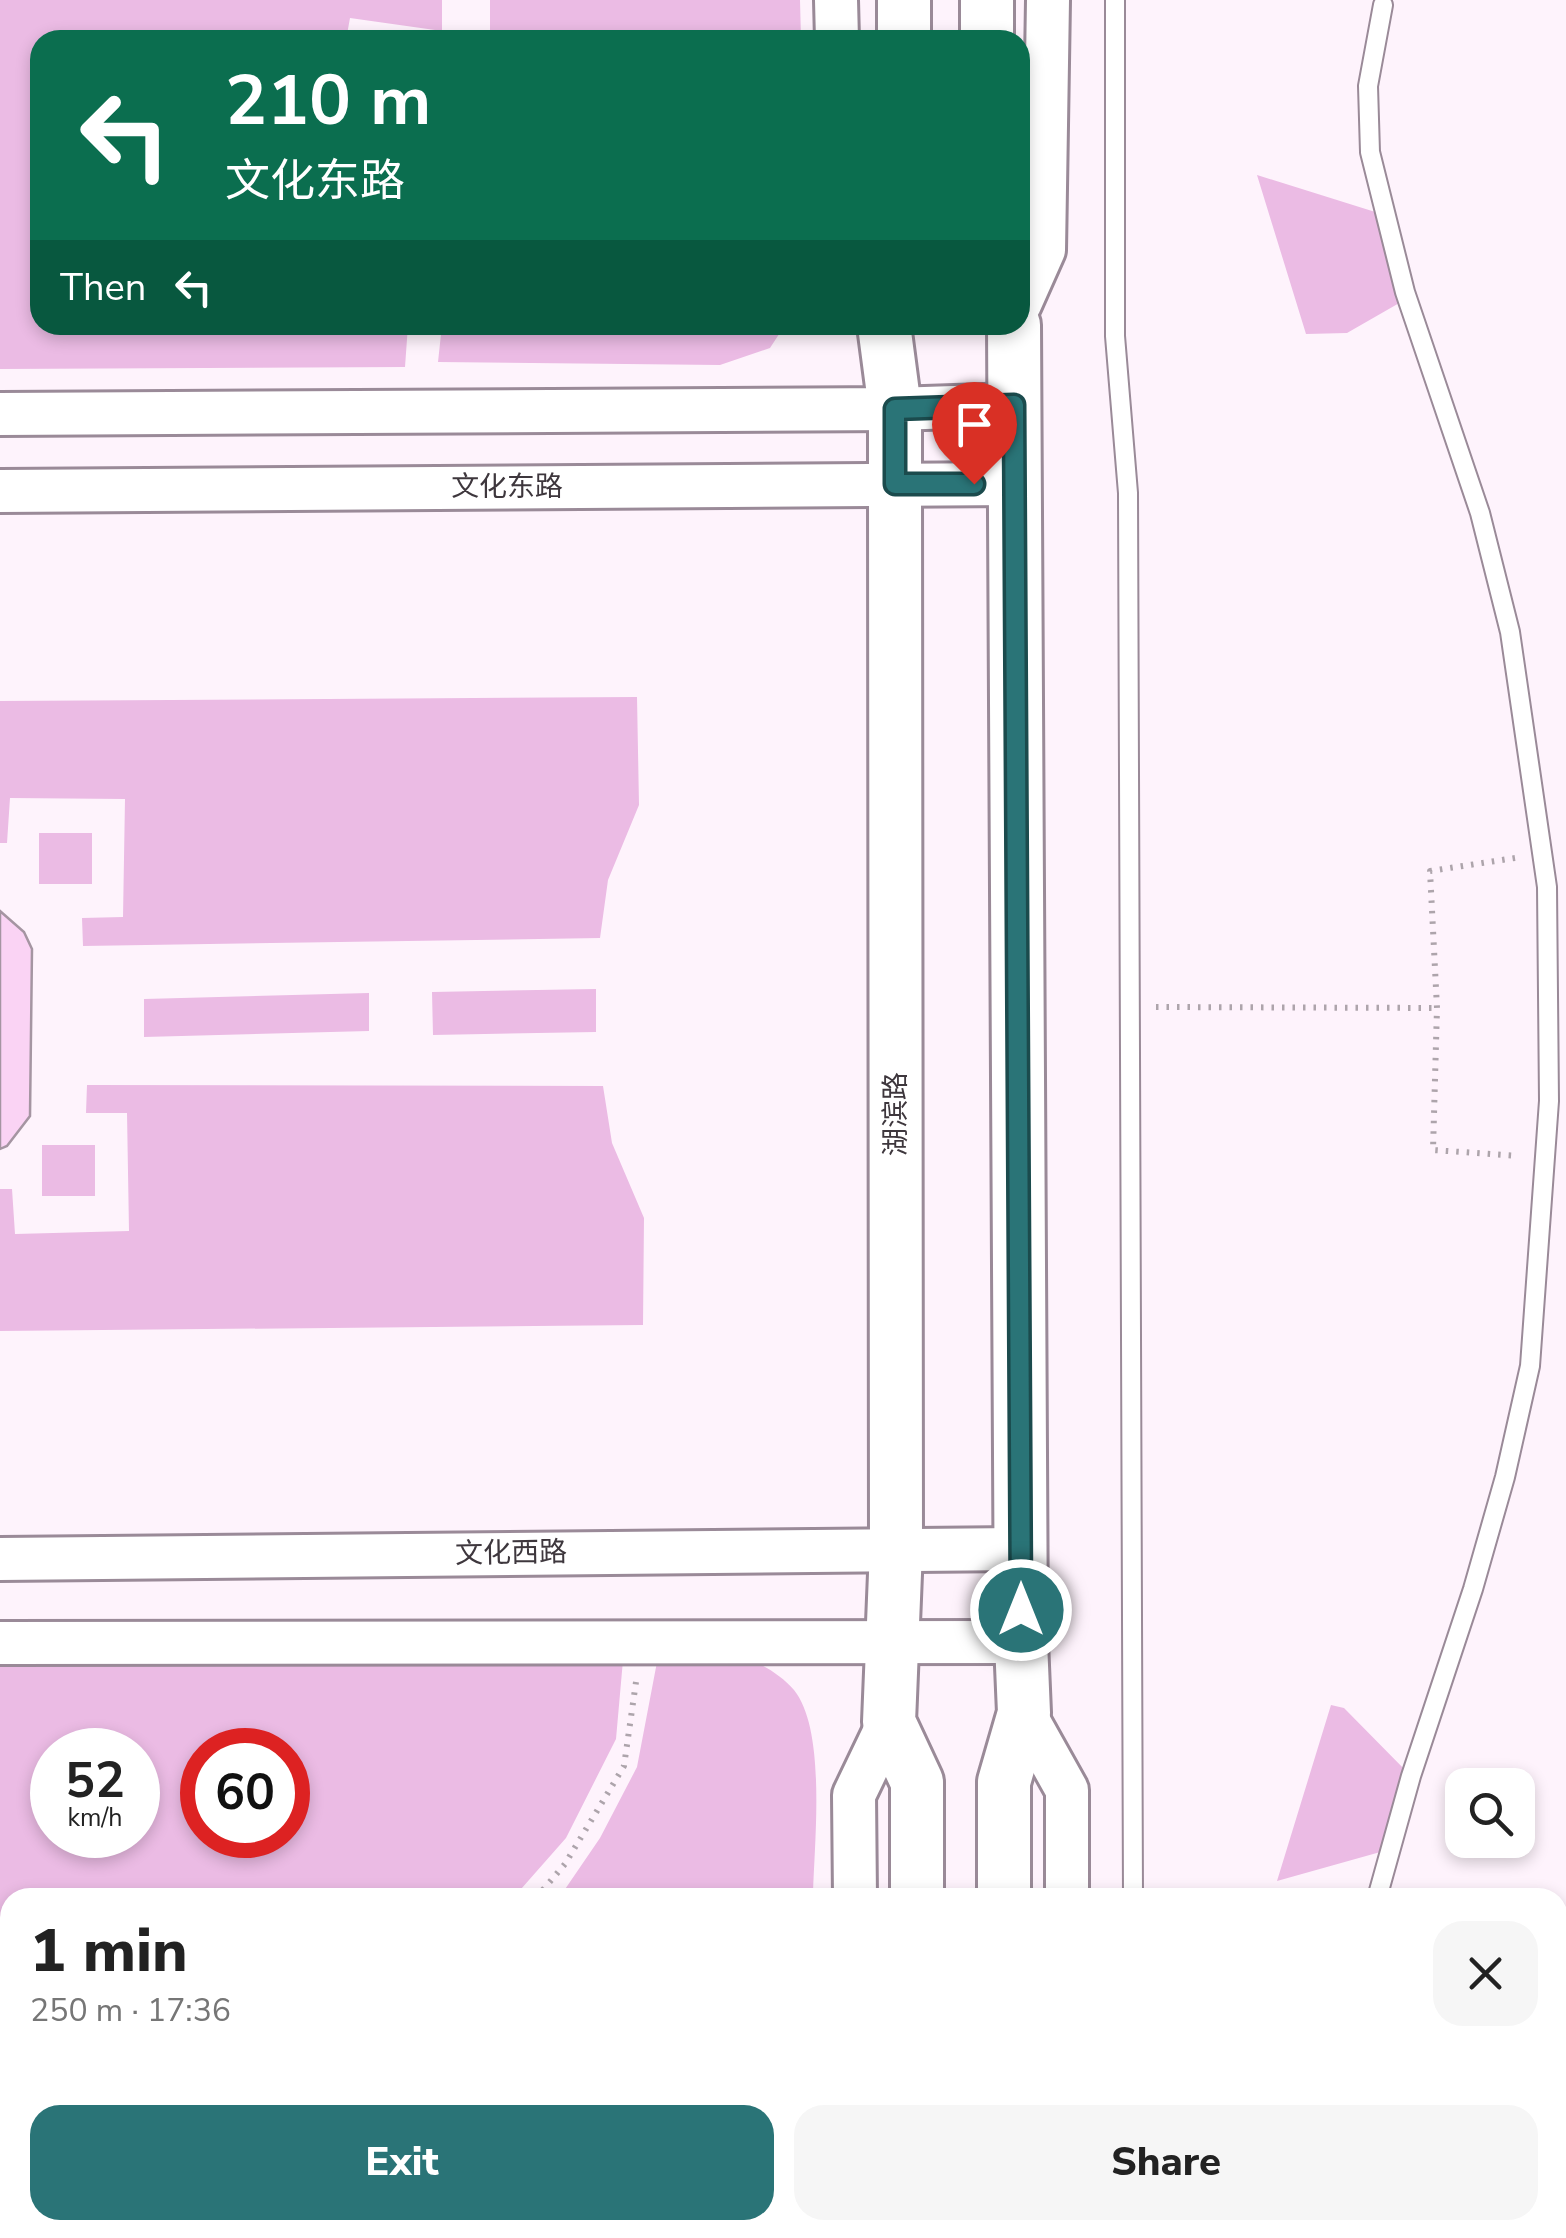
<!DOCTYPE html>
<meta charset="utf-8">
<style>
body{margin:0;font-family:"Nunito Sans","Noto Sans SC",sans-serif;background:#f6f6f6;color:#222;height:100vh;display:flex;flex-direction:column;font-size:38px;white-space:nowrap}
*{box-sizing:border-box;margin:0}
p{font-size:32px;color:#767676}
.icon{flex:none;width:55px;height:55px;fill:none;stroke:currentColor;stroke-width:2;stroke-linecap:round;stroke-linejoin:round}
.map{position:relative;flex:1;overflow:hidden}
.panel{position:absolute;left:0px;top:1888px;width:1568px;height:352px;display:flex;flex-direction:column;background:#fff;border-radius:30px 30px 0 0;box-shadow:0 5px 15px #0003}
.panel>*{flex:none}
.hud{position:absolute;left:30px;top:30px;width:1000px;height:305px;border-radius:30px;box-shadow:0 5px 15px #0003;background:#0b6e4f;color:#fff;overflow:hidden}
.tools{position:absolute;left:1445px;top:1768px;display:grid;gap:20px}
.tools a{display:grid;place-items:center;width:90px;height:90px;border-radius:20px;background:#fff;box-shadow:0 5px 15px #0003;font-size:50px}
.speed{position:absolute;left:30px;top:1728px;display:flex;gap:20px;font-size:50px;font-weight:700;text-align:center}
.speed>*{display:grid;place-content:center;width:130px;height:130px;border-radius:50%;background:#fff;box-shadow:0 5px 15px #0003;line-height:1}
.speed small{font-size:25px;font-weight:400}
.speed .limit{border:15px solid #d22;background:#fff;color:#111}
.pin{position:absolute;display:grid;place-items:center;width:85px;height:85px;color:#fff;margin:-102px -42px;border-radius:50% 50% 50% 0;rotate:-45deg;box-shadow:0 0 10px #0007}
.pin .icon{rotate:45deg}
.me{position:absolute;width:110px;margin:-55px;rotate:0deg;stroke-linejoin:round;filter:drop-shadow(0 0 8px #0008)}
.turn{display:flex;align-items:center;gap:35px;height:210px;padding:0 30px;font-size:45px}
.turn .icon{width:130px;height:130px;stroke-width:2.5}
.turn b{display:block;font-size:70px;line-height:85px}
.then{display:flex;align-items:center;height:95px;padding:0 30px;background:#0003;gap:20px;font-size:38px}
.round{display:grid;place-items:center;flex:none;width:105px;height:105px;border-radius:30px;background:#f6f6f6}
.headline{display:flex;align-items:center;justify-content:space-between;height:170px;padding:0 30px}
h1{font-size:60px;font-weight:800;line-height:75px}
.action{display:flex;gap:20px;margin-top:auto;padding:20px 30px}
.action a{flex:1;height:115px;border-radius:30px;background:#2a7477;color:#fff;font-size:40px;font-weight:800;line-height:115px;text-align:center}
.action a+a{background:#f6f6f6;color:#222}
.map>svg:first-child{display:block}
</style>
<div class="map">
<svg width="1566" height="2238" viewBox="0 0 1566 2238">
<rect width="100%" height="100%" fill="#fef3fc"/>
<path fill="#ebbbe4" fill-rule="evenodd" d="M 0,0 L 442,0 L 442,31 L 350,18 L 346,40 L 40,40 L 40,325 L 408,325 L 405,367 L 0,369 Z
M 490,0 L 800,0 L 801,40 L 490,40 Z
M 1257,175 L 1388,216 L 1408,298 L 1347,333 L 1306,334 Z
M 442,325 L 785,325 L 770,348 L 720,365 L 438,362 Z
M 637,697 L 639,805 L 608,880 L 600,938 L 83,946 L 82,918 L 123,917 L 125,799 L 10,798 L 7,843 L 0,843 L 0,701 Z
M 39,833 L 92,833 L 92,884 L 39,884 Z
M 596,989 L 596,1032 L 433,1035 L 432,992 Z
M 369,993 L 369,1031 L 144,1037 L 144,999 Z
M 87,1085 L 603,1086 L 612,1143 L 644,1218 L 643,1325 L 0,1331 L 0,1189 L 12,1189 L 15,1234 L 129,1231 L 127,1113 L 86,1113 Z
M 42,1145 L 95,1145 L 95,1196 L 42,1196 Z
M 749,1659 C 765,1666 782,1676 794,1690 C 827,1731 814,1844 813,1897 L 559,1898 L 600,1838 L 637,1767 L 657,1662 Z
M 623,1660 L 616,1739 L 566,1838 L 514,1897 L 10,1898 L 10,2230 L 144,2230 L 136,2238 L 0,2238 L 0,1661 ZM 52,1750 L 138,1750 L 138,1835 L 52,1835 ZM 202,1750 L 288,1750 L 288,1835 L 202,1835 Z
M 1331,1705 L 1344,1708 L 1411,1776 L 1391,1849 L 1277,1881 Z
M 225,2230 L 808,2230 L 808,2238 L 226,2238 Z
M 1389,2230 L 1540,2230 L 1543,2238 L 1377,2238 Z"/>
<path fill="#fad3f4" stroke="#a595a2" stroke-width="2.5" d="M 0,911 L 24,932 L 32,949 L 30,1116 L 7,1146 L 0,1149 Z
M 1246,2230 L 1281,2230 L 1281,2238 L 1246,2238 Z"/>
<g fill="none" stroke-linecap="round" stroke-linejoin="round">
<g stroke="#9a8a98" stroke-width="22">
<path id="service" d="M 1115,0 L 1115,336 L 1128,493 L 1133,1898
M 1377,1898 L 1411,1776 L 1473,1589 L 1505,1477 L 1530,1366 L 1549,1101 L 1547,887 L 1510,632 L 1480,513 L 1405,292 L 1370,152 L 1368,86 L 1383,5
M 1135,2230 L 1135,2238"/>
</g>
<g stroke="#9a8a98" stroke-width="48">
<path id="tertiary" d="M 836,0 L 837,40
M 1020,304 L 1044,250 L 1048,0
M 0,414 L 895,409 L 1014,405
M 0,491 L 1014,484
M 0,1559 L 1022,1549
M 0,1643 L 1021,1642
M 1024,1713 L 1067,1790 L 1067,1898
M 855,1898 L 854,1795 L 889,1722
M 857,2230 L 857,2238
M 1068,2230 L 1068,2238"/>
</g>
<g stroke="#9a8a98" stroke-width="58">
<path id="primary" d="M 904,0 L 904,40
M 987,0 L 987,40
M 884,325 L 895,409 L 895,484 L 896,1549 L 889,1722 L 917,1782 L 917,1898
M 1004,1898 L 1004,1782 L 1024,1713 L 1021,1642 L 1014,325
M 918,2230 L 918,2238
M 1004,2230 L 1004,2238"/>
</g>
<path stroke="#ada4ab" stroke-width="6" stroke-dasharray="2.5 8" stroke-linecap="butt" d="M 1515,858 L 1430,871 L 1437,1008 L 1433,1150 L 1519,1156
M 1156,1007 L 1437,1008
M 536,1898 L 565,1864 L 624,1766 L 636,1682
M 167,2238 L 174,2230"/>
<use href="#service" stroke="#fff" stroke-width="18"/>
<use href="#tertiary" stroke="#fff" stroke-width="42"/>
<use href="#primary" stroke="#fff" stroke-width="52"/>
</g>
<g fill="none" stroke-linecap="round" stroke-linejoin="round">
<g stroke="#1b4b4d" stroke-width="25">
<path id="route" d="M 974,484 L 895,484 L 895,409 L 1014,405 L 1021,1610"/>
</g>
<use href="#route" stroke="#2a7477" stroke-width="18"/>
</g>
<g text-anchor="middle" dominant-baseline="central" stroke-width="9" stroke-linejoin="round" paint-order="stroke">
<g font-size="28" fill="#3e373d" stroke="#fff">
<text x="507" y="487">文化东路</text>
<text transform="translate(896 1114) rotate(-90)">湖滨路</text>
<text transform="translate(511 1553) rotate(-1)">文化西路</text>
</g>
</g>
</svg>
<div class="tools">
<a><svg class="icon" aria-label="search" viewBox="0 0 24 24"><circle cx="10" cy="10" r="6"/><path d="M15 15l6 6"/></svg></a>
</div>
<div class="speed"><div>52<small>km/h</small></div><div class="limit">60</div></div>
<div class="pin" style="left:974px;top:484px;background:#d93025"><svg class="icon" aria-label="arrive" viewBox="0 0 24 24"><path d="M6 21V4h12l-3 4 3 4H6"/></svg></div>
<svg class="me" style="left:1021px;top:1610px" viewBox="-20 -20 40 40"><circle r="17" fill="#2a7477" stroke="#fff" stroke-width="3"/><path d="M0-11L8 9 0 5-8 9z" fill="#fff"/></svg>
<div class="hud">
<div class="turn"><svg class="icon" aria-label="left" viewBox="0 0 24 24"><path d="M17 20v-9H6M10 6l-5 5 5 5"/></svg><div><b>210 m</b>文化东路</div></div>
<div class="then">Then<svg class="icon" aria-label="left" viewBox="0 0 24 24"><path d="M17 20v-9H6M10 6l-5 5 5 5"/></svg></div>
</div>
<section class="panel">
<div class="headline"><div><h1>1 min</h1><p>250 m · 17:36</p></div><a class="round"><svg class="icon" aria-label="close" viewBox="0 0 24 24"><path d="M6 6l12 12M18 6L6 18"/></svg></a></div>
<div class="action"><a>Exit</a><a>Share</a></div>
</section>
</div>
